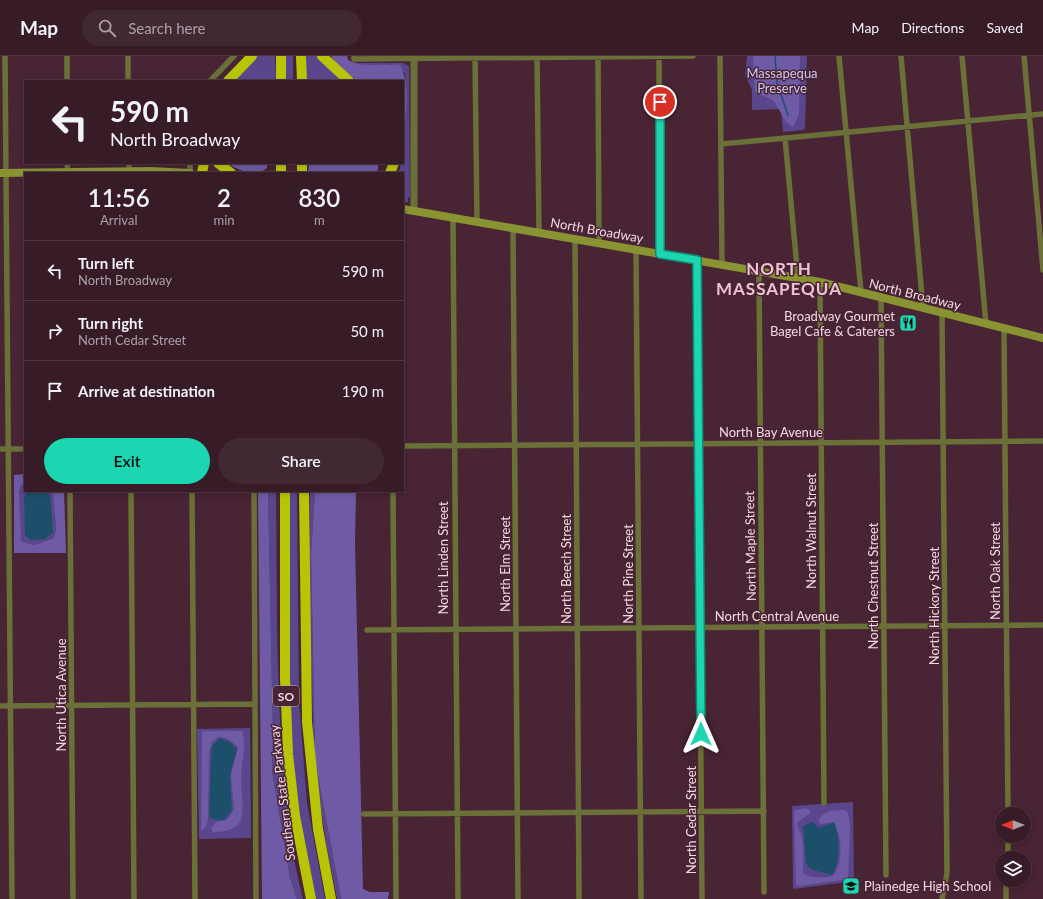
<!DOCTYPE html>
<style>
body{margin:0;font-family:Lato,sans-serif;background:#422833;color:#f1f3f6;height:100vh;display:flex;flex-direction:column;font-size:15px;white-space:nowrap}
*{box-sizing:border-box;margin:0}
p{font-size:13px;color:#aaa1a7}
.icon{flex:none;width:22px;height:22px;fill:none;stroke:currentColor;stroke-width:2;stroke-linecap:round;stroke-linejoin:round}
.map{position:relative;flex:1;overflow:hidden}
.panel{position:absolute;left:24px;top:116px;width:380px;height:320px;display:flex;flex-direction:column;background:#371b27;border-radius:0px;box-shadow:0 2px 6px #0003,0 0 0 1px #513944}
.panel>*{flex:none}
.hud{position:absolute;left:24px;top:24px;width:380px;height:84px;border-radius:0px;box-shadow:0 2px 6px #0003,0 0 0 1px #513944;background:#371b27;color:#f1f3f6;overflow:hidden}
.needle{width:26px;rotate:270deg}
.fabs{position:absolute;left:995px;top:751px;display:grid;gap:8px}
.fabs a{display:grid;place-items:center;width:36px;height:36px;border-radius:50%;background:#371b27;box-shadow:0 2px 6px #0003,0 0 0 1px #513944;font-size:20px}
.pin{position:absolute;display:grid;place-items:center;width:34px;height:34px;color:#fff;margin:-17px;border:2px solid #fff;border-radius:50%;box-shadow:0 1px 4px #0007}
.me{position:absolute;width:44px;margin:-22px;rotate:0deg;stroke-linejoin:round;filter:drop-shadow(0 0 3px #0008)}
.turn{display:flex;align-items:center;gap:14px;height:84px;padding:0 20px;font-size:18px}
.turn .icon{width:52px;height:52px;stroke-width:2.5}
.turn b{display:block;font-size:28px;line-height:34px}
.eta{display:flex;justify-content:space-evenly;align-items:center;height:68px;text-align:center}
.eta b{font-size:24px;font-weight:600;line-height:28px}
.button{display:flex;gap:8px;margin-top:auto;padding:8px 20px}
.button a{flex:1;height:46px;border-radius:24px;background:#1cd5b1;color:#111;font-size:16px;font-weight:600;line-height:46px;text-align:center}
.button a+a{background:#422833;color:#f1f3f6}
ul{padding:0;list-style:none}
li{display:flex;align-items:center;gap:12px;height:60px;padding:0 20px;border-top:1px solid #513944}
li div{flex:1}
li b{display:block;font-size:15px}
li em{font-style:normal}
header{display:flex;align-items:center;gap:24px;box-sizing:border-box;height:56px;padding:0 20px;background:#371b27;border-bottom:1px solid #513944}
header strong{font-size:19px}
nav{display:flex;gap:22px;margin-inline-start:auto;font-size:14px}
.search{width:280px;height:36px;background:#422833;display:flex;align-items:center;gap:10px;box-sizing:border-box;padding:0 14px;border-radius:22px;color:#aaa1a7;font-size:15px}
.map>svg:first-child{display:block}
</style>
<header>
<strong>Map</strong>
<div class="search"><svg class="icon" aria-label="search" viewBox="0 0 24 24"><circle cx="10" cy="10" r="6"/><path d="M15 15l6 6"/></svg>Search here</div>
<nav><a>Map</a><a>Directions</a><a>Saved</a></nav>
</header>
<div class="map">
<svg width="1043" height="843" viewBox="0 0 1043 843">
<rect width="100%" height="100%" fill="#492434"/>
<path fill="#5a468c" d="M 254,0 L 275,0 L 276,25 L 230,25 Z
M 285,0 L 293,0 L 293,25 L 285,25 Z
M 306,0 L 318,0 L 344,25 L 306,25 Z
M 747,0 L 807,0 L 805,74 L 803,72 L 803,74 L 783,76 L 781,53 L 752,54 L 752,34 L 745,19 Z
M 355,7 L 403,7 L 409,10 L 410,141 L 408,142 L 408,146 L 403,146 L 403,117 L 399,117 L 401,107 L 403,107 C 403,76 407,49 405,17 L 391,8 L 371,11 Z
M 25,427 L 25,435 L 53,435 L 54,437 L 56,473 L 54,482 L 34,489 L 21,485 L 20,482 L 19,436 L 21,430 Z
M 268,435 L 276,435 C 277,517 276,599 281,681 C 285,735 289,790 303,843 L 297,843 L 290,822 L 272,715 L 273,681 Z
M 288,435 L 297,435 L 299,645 L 307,747 L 325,843 L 315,843 C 301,778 292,711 289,644 C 287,575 289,505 288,435 Z
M 310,435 L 315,435 L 311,497 L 315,704 L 341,843 L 337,843 L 326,787 L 314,704 L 309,539 Z
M 250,672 L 251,782 L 199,783 L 197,673 Z
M 853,746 L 854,825 L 793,833 L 792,750 Z"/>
<path fill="#6f5ba5" d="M 331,0 L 347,0 L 348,4 C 367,13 380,7 400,9 C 410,26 407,53 404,72 L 403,25 L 357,25 L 335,7 Z
M 753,0 L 800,0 L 799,58 L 793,71 L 786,66 L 774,45 L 755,36 Z
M 227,107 L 267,107 L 267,112 C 264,114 261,116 258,117 C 249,119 234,112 227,107 Z
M 309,107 L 378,107 L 378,113 L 376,117 L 308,117 Z
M 25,418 L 25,427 L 21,430 L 19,436 L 21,485 L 34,489 L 54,482 L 56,473 L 53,435 L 64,435 L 66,497 L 14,497 L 14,419 Z
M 258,435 L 268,435 L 273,681 L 272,715 L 290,822 L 297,843 L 262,843 Z
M 315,435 L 356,435 L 355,488 L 363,833 L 370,836 L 389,836 L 388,843 L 341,843 L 315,704 L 311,497 Z
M 202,675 L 242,675 C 247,691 241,708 241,724 C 241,736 246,757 239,767 C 233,775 222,776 213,776 L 211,773 L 216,766 L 227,764 L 234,753 L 231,719 L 238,691 C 233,686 226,681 218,681 L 212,686 L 209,697 L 208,764 L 206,771 L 201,775 Z
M 805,752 L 810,754 L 810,757 L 798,766 L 797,770 C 806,784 803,802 803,817 C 812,823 823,822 833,820 C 844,804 842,783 834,766 L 821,768 L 818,765 C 822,755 834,754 845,754 L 848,757 L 850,769 L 848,823 L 798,830 L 796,829 L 794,755 Z"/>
<path fill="#1c506a" d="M 28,435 L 48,435 L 51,444 L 53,477 L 45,483 L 30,484 L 25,479 L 24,442 Z
M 220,682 L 230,686 L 237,693 L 230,719 L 232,754 L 224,764 L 216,764 L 209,761 L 211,702 L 212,690 Z
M 812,766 L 819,772 L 834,766 C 840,780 841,806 832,819 L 813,814 L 806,808 L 803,770 Z"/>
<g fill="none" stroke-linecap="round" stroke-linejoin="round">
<path stroke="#1c506a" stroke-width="1.5" d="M 775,0 L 777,27 L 788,59"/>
<path stroke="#6a7038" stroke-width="5.5" d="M 5,0 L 12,843
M 67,0 L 67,25
M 128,0 L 128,25
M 354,0 L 354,3 L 693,0
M 475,0 L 477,166
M 537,0 L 539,176
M 598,0 L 599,187
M 659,0 L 660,198
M 720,0 L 722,208
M 839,0 L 861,236
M 901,0 L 923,252
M 962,0 L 986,268
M 1024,0 L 1043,214
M 210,25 L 234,0
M 785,82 L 798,222
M 721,88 L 1043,58
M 67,107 L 68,117
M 129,107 L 129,117
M 190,107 L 190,117
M 453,162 L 458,843
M 513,172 L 518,843
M 575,183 L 579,843
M 636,193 L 641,843
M 697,204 L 702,843
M 759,215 L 764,836
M 820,226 L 824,747
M 881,242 L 886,819
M 1004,272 L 1008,758
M 403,390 L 1043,385
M 0,393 L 25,393
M 70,435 L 73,843
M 131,435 L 134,843
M 192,435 L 195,843
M 254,435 L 256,843
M 393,435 L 396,843
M 367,574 L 1043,569
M 0,650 L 255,648
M 364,758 L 764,755
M 1008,802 L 1008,780
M 942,843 L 947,817 L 942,257
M 1006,843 L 1006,824"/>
<path stroke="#6a7038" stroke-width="7" d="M 414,155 L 414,0"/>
<path stroke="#8a9332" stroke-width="8" d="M 0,117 L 151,115 L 190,117
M 403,153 L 820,226 L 1043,282"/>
<path stroke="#b8c506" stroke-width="10" d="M 301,0 L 302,25
M 322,0 L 349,25
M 228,25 L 252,0
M 281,25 L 281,0
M 218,107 L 231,117
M 281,107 L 281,117
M 302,107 L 302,117
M 202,117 L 204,107
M 390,117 L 394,107
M 285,435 L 285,622 L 288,698 L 295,760 L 311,843
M 304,435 L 307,666 L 318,773 L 331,843"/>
</g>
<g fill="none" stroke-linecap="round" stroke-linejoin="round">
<g stroke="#128a73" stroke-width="10">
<path id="route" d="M 660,46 L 660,198 L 697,204 L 701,678"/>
</g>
<use href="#route" stroke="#1cd5b1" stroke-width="7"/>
</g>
<defs>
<g id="restaurant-square" transform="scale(0.9)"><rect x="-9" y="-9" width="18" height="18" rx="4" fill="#1cd5b1" stroke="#492434"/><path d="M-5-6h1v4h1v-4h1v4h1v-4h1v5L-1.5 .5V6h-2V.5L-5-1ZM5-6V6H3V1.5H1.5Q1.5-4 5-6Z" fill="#111"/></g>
<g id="school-square" transform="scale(0.9)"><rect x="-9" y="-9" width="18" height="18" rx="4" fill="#1cd5b1" stroke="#492434"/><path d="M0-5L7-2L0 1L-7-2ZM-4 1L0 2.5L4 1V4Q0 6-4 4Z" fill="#111"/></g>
</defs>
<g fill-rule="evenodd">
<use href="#restaurant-square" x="908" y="267"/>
<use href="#school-square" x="851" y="830"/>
</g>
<g text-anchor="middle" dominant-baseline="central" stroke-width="3" stroke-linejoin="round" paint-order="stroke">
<rect fill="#492434" stroke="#bfa3ae" stroke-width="1" x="273" y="630" width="26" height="20" rx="3"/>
<g font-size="12" font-weight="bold" fill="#f2d9e2">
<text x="286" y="640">SO</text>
</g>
<g font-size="13" fill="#d1c9f3" stroke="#492434">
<text x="782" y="17">Massapequa<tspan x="782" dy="15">Preserve</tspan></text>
</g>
<g font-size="13" fill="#f2d9e2" stroke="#492434">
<text transform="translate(597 174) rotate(10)">North Broadway</text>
<text transform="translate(915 238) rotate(14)">North Broadway</text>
<text x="771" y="376">North Bay Avenue</text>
<text transform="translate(811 475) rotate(-90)">North Walnut Street</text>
<text transform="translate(750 490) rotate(-91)">North Maple Street</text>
<text transform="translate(443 502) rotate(-90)">North Linden Street</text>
<text transform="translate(505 508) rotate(-90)">North Elm Street</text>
<text transform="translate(566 513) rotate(-90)">North Beech Street</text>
<text transform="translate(995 515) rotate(-90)">North Oak Street</text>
<text transform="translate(628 518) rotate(-90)">North Pine Street</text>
<text transform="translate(873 530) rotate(-90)">North Chestnut Street</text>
<text transform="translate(934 550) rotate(-90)">North Hickory Street</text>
<text x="777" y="560">North Central Avenue</text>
<text transform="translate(61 639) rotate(-90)">North Utica Avenue</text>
<text transform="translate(282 737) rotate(-97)">Southern State Parkway</text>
<text transform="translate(691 764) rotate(-90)">North Cedar Street</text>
</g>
<g font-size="13" fill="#f2d9e2" stroke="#492434" text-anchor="end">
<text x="895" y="260">Broadway Gourmet<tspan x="895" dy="15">Bagel Cafe &amp; Caterers</tspan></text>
<text x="864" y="830" text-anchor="start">Plainedge High School</text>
</g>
<g font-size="17" font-weight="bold" letter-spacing="1" fill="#f1c0d2" stroke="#492434">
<text x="779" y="212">NORTH<tspan x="779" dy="20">MASSAPEQUA</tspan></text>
</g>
</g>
</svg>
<div class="fabs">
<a><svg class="needle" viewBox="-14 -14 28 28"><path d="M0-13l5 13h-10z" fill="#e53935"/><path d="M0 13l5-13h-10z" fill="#aaa1a7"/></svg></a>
<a><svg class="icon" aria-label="layers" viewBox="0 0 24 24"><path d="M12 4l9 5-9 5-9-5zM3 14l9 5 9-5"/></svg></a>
</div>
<div class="pin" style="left:660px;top:46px;background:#d93025"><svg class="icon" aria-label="arrive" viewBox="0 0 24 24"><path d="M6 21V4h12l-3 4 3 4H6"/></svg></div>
<svg class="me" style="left:701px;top:678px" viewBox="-20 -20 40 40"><path d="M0-17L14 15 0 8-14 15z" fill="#1cd5b1" stroke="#fff" stroke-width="4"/></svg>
<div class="hud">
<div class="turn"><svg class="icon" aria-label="left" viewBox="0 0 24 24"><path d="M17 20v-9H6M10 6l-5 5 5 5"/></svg><div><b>590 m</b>North Broadway</div></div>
</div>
<section class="panel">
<div class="eta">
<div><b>11:56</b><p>Arrival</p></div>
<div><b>2</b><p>min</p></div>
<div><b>830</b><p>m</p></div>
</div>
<ul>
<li><svg class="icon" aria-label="left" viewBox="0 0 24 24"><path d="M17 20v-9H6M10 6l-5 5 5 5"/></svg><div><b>Turn left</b><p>North Broadway</p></div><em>590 m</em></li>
<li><svg class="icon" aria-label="right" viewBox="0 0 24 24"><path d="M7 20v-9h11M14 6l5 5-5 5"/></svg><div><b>Turn right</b><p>North Cedar Street</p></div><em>50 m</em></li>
<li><svg class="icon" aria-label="arrive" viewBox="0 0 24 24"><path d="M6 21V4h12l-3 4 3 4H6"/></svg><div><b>Arrive at destination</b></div><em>190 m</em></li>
</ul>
<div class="button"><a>Exit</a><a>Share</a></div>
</section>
</div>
